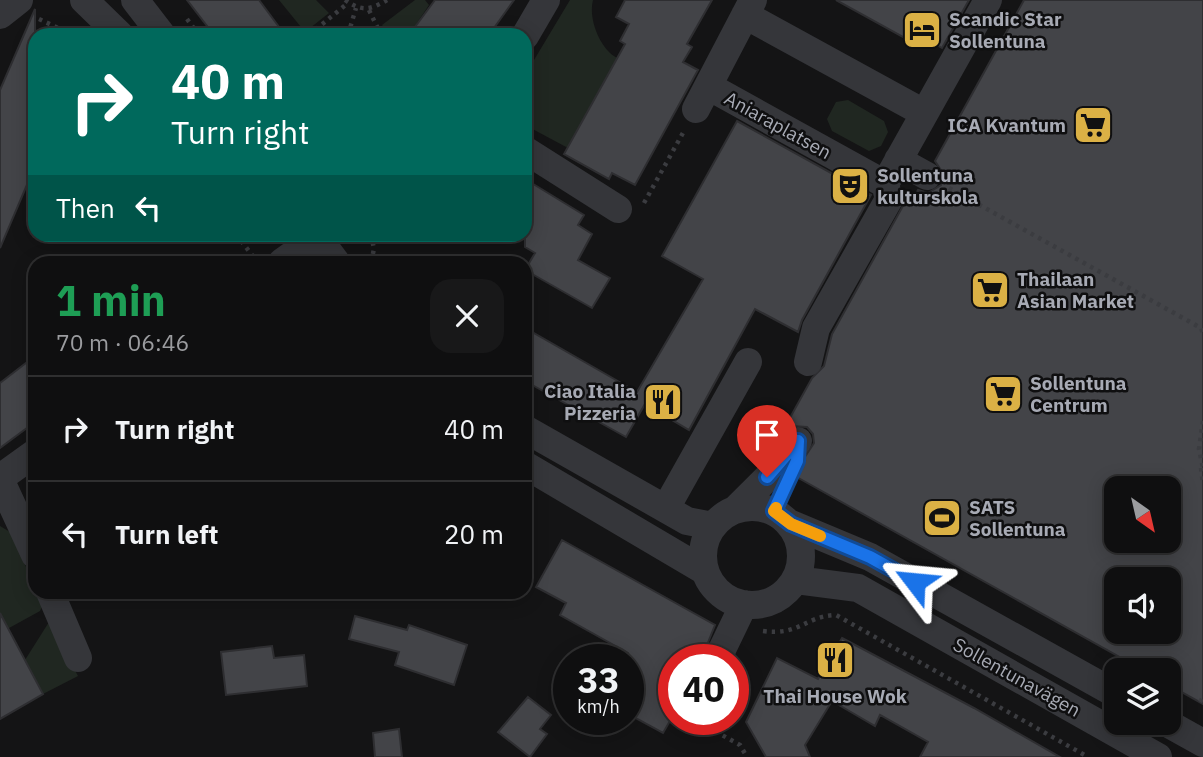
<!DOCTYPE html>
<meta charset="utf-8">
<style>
body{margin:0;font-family:"IBM Plex Sans",sans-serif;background:#181819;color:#f1f3f6;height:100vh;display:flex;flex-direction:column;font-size:26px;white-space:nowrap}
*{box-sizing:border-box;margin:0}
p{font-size:23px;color:#9b9c9f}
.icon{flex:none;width:38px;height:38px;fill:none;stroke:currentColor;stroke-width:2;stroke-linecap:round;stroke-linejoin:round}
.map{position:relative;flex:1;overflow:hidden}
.drawer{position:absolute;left:28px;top:256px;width:504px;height:343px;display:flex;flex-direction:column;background:#0f0f10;border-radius:21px;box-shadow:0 4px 18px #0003,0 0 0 2px #2f2f30}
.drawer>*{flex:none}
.top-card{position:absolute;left:28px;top:28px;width:504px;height:214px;border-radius:21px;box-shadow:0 4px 18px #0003,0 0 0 2px #2f2f30;background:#00695c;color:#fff;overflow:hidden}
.needle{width:46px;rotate:146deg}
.tools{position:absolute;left:1104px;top:476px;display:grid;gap:14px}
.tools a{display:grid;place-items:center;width:77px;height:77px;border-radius:14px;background:#0f0f10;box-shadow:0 4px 18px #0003,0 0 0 2px #2f2f30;font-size:35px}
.speed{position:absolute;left:553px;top:644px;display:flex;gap:14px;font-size:35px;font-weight:700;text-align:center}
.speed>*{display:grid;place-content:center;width:91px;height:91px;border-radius:50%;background:#0f0f10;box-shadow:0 4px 18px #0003,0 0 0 2px #2f2f30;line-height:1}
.speed small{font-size:18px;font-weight:400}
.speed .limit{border:10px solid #d22;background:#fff;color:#111}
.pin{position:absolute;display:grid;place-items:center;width:60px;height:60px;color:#fff;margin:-72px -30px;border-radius:50% 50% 50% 0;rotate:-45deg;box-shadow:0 0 7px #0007}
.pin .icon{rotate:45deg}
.me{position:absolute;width:77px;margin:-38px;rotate:299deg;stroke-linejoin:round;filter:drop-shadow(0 0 5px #0008)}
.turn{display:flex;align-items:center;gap:24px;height:147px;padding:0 28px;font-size:32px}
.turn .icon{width:91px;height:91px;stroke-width:2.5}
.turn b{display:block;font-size:49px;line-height:60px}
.then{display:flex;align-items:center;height:66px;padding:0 28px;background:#0003;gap:14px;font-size:26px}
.round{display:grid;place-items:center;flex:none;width:74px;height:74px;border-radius:21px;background:#181819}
.overview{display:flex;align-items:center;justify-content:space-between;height:119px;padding:0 28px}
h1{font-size:42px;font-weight:700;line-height:52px;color:#1e9e55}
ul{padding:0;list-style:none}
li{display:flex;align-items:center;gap:21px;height:105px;padding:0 28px;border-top:2px solid #2f2f30}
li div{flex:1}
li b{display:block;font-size:26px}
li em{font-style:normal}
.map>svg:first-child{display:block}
</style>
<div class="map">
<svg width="1203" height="757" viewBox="0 0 1203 757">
<rect width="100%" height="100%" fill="#141415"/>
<path fill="#202721" d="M 279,0 L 316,0 L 329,13 L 305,32 Z
M 415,0 L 425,0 L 429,5 L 409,35 L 389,35 L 382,25 Z
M 570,0 L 593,0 C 588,19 600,49 617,58 L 568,148 L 525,125 L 525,75 Z
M 848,100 L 884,121 L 888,132 L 881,146 L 869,151 L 832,131 L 827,119 L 836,102 Z
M 0,526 L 10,532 L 43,604 L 40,611 L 0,633 Z
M 49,622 L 78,676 L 43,694 L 25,660 Z"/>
<path fill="#434448" stroke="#2e2e31" stroke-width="2" fill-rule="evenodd" d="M 187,0 L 259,0 L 285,35 L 214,35 Z
M 435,0 L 514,0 L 489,35 L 409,35 Z
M 625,0 L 712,0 L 687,44 L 692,47 L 683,62 L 698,70 L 635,185 L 612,173 L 609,179 L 564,154 L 625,44 L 620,41 L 629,24 L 616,17 Z
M 836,0 L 969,0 L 942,48 L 926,39 L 921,47 Z
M 1024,0 L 1203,0 L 1203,704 L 1169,685 L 1169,670 L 1143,670 L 793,475 L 814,443 L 813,434 L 807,427 L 791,426 L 776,443 L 812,378 L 824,366 L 832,334 L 904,204 L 909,206 L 918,190 L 928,193 L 941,185 L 944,175 L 935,161 ZM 1116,488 L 1169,488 L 1169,541 L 1116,541 ZM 1116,579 L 1169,579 L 1169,632 L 1116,632 Z
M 35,9 L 35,166 L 0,248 L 0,90 Z
M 737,121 L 871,195 L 802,320 L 798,332 L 755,309 L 689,430 L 645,404 L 626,437 L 525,381 L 525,328 L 637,392 L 703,279 L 662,256 Z
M 525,179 L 584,215 L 578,225 L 592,234 L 578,260 L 610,278 L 592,308 L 525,270 L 535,253 L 525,247 Z
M 35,356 L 35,422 L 0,448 L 0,383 Z
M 562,540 L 715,625 L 701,660 L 674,660 L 674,714 L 663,733 L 628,714 L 628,653 L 560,615 L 566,603 L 536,587 Z
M 0,613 L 43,694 L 0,719 Z
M 355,616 L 407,630 L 409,625 L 467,645 L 454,685 L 395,665 L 399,652 L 349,639 Z
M 842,638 L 974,708 L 1060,757 L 920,757 L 928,742 L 880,715 L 875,726 L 832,701 L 805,745 L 810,757 L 766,757 L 746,722 L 777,658 L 818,679 Z
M 272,646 L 274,658 L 304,655 L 307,686 L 226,695 L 221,652 Z
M 528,697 L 551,715 L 540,729 L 547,734 L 530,757 L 498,732 Z
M 399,729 L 402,757 L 375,757 L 373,733 Z"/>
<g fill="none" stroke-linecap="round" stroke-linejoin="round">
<path stroke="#3b3c40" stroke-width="4.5" stroke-dasharray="3.5 5" stroke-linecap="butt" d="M 345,0 C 362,12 370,10 387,0
M 369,10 L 381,35
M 39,19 L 73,35
M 187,19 L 199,35
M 309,35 L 348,3
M 348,35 L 356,8
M 949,188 L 1201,328 L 1203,333
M 644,203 L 684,131
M 236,234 L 255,259
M 371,234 L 374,249 L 371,262
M 1203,421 L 1199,449 L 1203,468
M 1201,468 L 1203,484
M 763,631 C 800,636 805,616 836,615 L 1088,757
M 1200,702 L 1203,697
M 693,719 L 740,745 L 747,757"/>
<path stroke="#35363a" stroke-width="28" d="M 84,0 L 120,35
M 135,0 L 162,35
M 0,15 L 19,0
M 745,15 L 924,113
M 525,36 L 546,0
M 708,86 L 885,184
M 696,109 L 753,0
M 525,150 L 618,209
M 898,160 L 927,176
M 315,234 L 336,262
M 282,262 L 321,234
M 808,362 L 816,328 L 889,199 L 885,184 L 988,0
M 525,429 L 687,521 L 713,526
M 525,465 L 703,570
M 0,478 L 35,453
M 0,479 L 35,555
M703 556a49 49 0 1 1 98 0a49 49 0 1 1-98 0Z
M 666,508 L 748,362
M 736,509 L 782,463 L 798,441
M 791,524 L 870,557 L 1116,694
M 796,580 L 858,588 L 1158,757
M 50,592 L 78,658
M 717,660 L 744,604
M 1167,723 L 1203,743"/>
</g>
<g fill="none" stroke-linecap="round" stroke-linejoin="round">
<g stroke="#114b97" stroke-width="18">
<path id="route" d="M 767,477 L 798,441 L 797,461 L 774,511 L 791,524 L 870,557 L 915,582"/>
</g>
<use href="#route" stroke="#1a73e8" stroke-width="12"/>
<path stroke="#f59e0b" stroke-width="12" d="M 776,508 L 774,511 L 791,524 L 820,536"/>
</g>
<defs>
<g id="hotel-square" transform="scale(2.0125)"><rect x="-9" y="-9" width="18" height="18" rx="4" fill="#dbb145" stroke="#0f0f10"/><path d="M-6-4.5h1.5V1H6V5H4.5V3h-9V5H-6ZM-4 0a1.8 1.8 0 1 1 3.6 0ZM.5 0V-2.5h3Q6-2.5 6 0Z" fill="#111"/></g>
<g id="supermarket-square" transform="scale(2.0125)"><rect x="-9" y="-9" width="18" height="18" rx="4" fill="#dbb145" stroke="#0f0f10"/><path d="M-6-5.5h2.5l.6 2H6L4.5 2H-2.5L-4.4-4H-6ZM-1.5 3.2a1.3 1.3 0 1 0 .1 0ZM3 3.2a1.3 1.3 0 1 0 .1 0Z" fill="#111"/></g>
<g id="theatre-square" transform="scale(2.0125)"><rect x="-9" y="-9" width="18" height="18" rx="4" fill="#dbb145" stroke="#0f0f10"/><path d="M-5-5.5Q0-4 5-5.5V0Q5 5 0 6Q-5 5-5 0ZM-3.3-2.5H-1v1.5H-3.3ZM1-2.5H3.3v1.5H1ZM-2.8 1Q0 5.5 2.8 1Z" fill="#111"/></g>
<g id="restaurant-square" transform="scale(2.0125)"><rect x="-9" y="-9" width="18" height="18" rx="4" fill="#dbb145" stroke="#0f0f10"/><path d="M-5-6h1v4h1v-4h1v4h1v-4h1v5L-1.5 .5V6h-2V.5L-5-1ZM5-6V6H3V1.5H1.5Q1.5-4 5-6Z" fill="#111"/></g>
<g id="stadium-square" transform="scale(2.0125)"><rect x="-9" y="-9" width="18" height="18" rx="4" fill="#dbb145" stroke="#0f0f10"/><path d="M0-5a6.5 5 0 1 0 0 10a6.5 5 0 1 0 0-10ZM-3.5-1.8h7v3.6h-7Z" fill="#111"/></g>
</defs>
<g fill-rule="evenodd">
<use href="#hotel-square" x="922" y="30"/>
<use href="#supermarket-square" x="1093" y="125"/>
<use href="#theatre-square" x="850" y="186"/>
<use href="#supermarket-square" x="990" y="290"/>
<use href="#supermarket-square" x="1003" y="394"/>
<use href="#restaurant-square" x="663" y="402"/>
<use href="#stadium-square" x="942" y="518"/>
<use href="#restaurant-square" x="835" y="660"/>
</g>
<g text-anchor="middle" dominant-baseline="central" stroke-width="5" stroke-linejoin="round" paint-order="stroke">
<g font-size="19" font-weight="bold" fill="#a7aab4" stroke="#0f0f10" text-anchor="start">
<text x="949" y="19">Scandic Star<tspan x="949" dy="22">Sollentuna</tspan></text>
<text x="1066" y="125" text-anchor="end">ICA Kvantum</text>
<text x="877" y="175">Sollentuna<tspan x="877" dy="22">kulturskola</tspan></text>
<text x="1017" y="279">Thailaan<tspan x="1017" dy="22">Asian Market</tspan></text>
<text x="1030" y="383">Sollentuna<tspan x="1030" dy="22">Centrum</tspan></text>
<text x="636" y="391" text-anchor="end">Ciao Italia<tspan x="636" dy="22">Pizzeria</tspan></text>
<text x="969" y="507">SATS<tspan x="969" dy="22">Sollentuna</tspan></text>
<text x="835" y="696" text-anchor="middle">Thai House Wok</text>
</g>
<g font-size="19" fill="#a7aab4" stroke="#0f0f10">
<text transform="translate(778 125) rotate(29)">Aniaraplatsen</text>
<text transform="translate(1017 677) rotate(29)">Sollentunavägen</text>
</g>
</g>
</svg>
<div class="tools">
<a><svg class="needle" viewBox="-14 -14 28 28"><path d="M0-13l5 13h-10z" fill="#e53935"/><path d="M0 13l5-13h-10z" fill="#9b9c9f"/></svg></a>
<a><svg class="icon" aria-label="sound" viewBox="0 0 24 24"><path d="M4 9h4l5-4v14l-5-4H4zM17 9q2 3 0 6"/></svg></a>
<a><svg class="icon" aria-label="layers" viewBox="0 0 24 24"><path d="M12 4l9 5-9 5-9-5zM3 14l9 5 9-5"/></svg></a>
</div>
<div class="speed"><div>33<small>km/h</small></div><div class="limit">40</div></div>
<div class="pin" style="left:767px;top:477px;background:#d93025"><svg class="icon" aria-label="arrive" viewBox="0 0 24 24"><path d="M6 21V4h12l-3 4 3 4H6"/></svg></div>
<svg class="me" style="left:915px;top:582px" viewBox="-20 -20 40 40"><path d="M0-17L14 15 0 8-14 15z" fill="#1a73e8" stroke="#fff" stroke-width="4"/></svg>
<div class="top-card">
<div class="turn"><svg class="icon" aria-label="right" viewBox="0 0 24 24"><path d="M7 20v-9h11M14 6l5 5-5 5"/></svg><div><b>40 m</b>Turn right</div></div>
<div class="then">Then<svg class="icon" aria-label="left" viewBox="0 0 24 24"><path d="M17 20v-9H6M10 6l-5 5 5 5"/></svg></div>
</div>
<section class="drawer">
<div class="overview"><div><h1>1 min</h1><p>70 m · 06:46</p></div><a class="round"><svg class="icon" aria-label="close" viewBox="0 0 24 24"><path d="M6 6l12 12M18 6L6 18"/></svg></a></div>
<ul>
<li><svg class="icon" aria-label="right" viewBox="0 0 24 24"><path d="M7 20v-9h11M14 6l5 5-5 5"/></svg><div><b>Turn right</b></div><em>40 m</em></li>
<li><svg class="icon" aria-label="left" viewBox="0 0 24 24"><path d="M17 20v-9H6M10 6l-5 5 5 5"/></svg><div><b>Turn left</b></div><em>20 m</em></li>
</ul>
</section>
</div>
